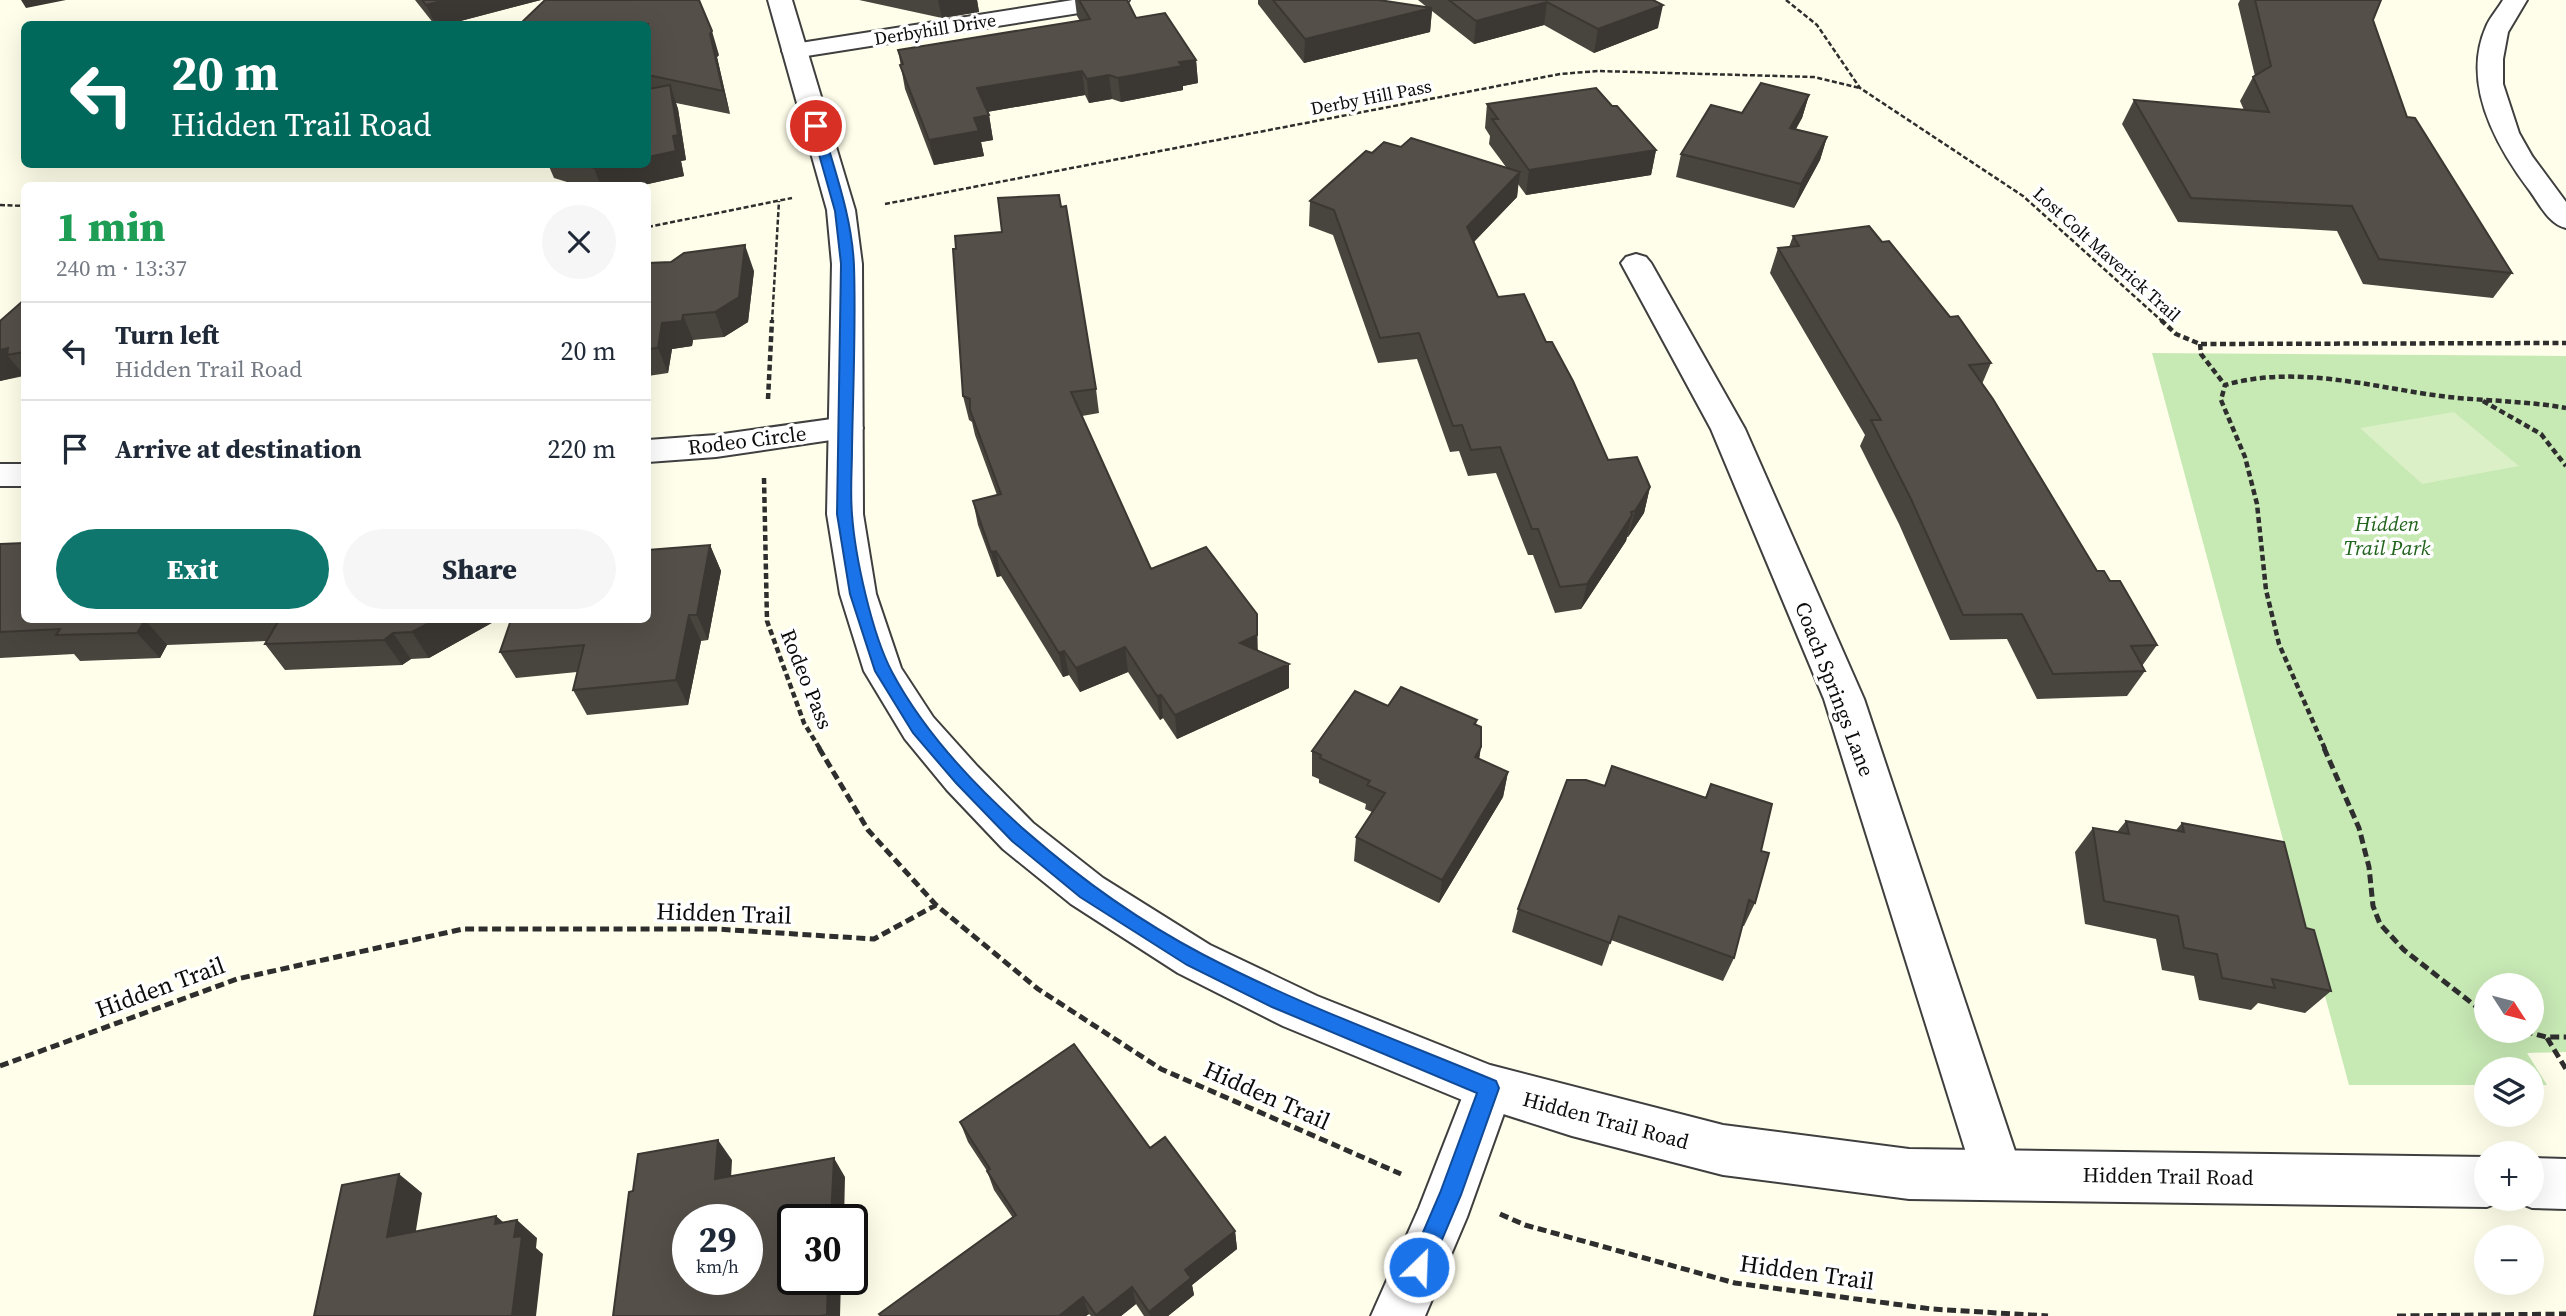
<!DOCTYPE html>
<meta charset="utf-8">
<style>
body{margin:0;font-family:"Source Serif 4",serif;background:#f6f6f7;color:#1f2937;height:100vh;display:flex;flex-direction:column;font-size:26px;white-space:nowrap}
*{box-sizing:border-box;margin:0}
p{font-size:23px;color:#747a83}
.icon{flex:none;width:38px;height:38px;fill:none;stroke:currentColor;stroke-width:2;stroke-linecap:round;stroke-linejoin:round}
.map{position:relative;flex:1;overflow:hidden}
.drawer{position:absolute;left:21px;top:182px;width:630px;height:441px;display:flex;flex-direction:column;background:#fff;border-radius:10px;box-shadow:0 7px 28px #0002}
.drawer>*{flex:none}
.banner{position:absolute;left:21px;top:21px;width:630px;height:147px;border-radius:10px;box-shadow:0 7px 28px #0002;background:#00695c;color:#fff;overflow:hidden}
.needle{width:46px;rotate:126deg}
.fabs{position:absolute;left:2474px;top:973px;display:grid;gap:14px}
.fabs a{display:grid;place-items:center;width:70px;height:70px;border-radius:50%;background:#fff;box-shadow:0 7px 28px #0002;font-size:35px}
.speed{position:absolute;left:672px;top:1204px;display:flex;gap:14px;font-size:35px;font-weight:700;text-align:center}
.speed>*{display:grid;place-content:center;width:91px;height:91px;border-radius:50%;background:#fff;box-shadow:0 7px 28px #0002;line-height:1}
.speed small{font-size:18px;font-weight:400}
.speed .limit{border:4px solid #111;border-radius:10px;background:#fff;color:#111}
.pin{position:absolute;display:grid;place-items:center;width:60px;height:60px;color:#fff;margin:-30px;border:4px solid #fff;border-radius:50%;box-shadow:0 2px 7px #0007}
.me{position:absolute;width:77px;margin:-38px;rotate:24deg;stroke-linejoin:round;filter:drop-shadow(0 0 5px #0008)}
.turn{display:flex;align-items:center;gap:24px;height:147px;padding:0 35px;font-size:32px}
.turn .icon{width:91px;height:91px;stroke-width:2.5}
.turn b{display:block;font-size:49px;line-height:60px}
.round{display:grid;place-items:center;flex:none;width:74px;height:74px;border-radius:37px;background:#f6f6f7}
.summary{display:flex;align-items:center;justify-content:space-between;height:119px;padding:0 35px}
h1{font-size:42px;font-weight:800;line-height:52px;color:#1e9e55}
.button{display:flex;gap:14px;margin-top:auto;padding:14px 35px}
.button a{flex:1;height:80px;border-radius:42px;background:#0f766e;color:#fff;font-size:28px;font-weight:800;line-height:80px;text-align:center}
.button a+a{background:#f6f6f7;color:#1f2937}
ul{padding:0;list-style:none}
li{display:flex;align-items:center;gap:21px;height:98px;padding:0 35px;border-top:2px solid #e0e1e3}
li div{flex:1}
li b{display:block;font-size:26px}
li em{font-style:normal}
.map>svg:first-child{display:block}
</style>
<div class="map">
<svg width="2566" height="1316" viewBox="0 0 2566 1316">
<rect width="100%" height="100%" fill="#fffeea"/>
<path fill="#c7e9b4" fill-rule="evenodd" d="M 2152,353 L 2566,356 L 2566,1052 L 2527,1053 L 2547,1085 L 2532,1085 L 2532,1069 L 2487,1069 L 2487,1085 L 2349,1085 ZM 2487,985 L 2532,985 L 2532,1031 L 2487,1031 Z"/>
<path fill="#dbf0c6" d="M 2454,412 L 2519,466 L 2422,484 L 2360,428 Z"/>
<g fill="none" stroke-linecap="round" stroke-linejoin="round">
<g stroke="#3f3f3f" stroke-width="4">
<path id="minor" d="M 1073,0 L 1129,0 L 1125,5 L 1117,7 L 794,58 L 785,56 L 782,51 L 785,46 L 794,44 Z
M 2503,0 L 2527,0 L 2508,32 L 2503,59 L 2503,84 L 2519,133 L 2532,156 L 2566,202 L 2566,228 C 2549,224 2540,205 2530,191 C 2496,146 2461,84 2486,27 C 2490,17 2498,9 2503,0 Z
M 1636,254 L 1646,257 L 1651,263 L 1745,429 L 1864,699 L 2023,1175 L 2016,1193 L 1998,1200 L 1980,1193 L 1973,1175 L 1824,699 L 1711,429 L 1621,263 L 1626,257 Z
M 846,417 L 858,420 L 863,428 L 858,436 L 716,457 L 648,462 L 648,440 L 716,435 Z
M 0,464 L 24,464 L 24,486 L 0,486 Z
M 1489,1065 L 1506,1072 L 1513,1088 L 1467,1217 L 1425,1316 L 1371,1316 L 1419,1208 L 1472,1072 Z"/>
</g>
<g stroke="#3f3f3f" stroke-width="4">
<path id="tertiary" d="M 768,0 L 792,0 L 855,210 L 862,264 L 863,514 L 876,594 L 901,668 L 933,717 L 977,766 L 1033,823 L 1103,878 L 1210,945 L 1317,996 L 1490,1065 L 1723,1125 L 1909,1149 L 2487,1157 L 2487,1199 L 2505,1200 L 2487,1207 L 1909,1199 L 1723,1175 L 1572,1136 L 1472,1104 L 1283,1026 L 1178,973 L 1071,904 L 1003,849 L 947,790 L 905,739 L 864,671 L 840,594 L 827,514 L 832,264 L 827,210 Z
M 2532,1158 L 2566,1159 L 2566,1209 L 2532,1208 L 2514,1201 L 2513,1199 L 2532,1199 Z"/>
</g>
<path stroke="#2e2e2e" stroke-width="2.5" stroke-dasharray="5 2.5" stroke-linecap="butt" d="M 1786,0 L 1817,25 L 1860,88 L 2023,196 L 2163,322
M 885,204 L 1560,74 L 1598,71 L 1814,77 L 1860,88
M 0,205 L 24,206
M 648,227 L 792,198
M 772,322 L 779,201"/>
<path stroke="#2e2e2e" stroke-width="4.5" stroke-dasharray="6 3.5" stroke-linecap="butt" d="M 2161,320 L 2176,334 L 2200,344 L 2566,343
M 2200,344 L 2201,354 L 2225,385
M 768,399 L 772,320
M 2483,401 L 2541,434 L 2566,466
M 764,478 L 767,621 L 804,723 L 820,749
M 2325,749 L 2279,644 L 2266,590 L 2257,504 L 2245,457 L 2221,400 L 2225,385 C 2298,364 2375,388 2448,397 C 2487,401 2527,401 2566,408"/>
<path stroke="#2e2e2e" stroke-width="5" stroke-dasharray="9 4.5" stroke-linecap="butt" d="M 819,748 L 868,830 L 936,905
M 2324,748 L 2359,828 L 2369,867 L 2373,906 L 2380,924 L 2404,950 L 2487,1015
M 2524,1031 L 2546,1037 L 2566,1037
M 2547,1038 L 2566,1069
M 0,1066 L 237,979 L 463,929 L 716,929 L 874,939 L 936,905 L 1038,989 L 1161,1069 L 1401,1174
M 1500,1214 L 1525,1225 L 1735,1283 L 1932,1309 L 2048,1316
M 2397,1316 L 2566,1314"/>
<use href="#minor" fill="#fff" fill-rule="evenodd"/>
<use href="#tertiary" fill="#fff" fill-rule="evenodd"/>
</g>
<path fill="#48443e" d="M 415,0 L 541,0 L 449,24 L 434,24 Z
M 859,0 L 977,0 L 979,12 L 942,18 Z
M 1075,0 L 1079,0 L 1136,18 L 1196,60 L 1198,83 L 1183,86 L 1183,90 L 1121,102 L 1112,99 L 1089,103 L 1085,95 L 987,112 L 989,115 L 993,140 L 981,142 L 984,156 L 934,165 L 905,89 L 898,50 L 1080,21 L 1077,16 Z
M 1258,0 L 1379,0 L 1428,8 L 1418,0 L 1653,0 L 1658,28 L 1594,53 L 1544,25 L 1474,44 L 1432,11 L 1430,32 L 1304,63 L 1258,4 Z
M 2240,0 L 2381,0 L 2373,20 L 2407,117 L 2512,273 L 2493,298 L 2363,284 L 2337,231 L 2178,222 L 2122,124 L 2134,100 L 2244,110 L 2240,101 L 2253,77 L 2255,76 L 2238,4 Z
M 648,24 L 719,55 L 717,57 L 730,114 L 676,103 L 678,109 L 686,160 L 681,161 L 684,176 L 639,186 L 580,186 L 554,178 L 548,164 L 648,164 Z
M 1809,95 L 1802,118 L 1796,129 L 1827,137 L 1820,160 L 1794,208 L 1676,177 L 1681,154 L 1742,113 Z
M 1487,104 L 1612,106 L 1656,150 L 1651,175 L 1526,195 L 1518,184 L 1517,197 L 1474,242 L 1498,297 L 1546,342 L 1608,460 L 1650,487 L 1644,513 L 1628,537 L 1627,537 L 1626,541 L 1581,609 L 1555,613 L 1533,555 L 1528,555 L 1496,473 L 1468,476 L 1459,451 L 1450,452 L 1417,359 L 1378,363 L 1333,235 L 1309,226 L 1310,201 L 1372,153 L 1401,147 L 1506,167 L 1489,144 L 1490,136 L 1485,128 Z
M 1793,236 L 1882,242 L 1991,363 L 1982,384 L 2097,571 L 2110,581 L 2157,645 L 2142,666 L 2145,671 L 2127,696 L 2037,699 L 2007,639 L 1950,640 L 1899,524 L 1860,446 L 1865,435 L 1770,273 L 1778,248 L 1789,247 Z
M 648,263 L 754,271 L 748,322 L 724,337 L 693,340 L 692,346 L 672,349 L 668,373 L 648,376 Z
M 24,300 L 24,376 L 0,381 L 0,321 Z
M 1096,389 L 1099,413 L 1082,416 L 1151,569 L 1258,650 L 1289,688 L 1177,739 L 1163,718 L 1160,720 L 1128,672 L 1080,692 L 1069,675 L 1063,677 L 1001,576 L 997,577 L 978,525 L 973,501 L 997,495 L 975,435 L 972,422 L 969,420 L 963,396 Z
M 0,544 L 24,620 L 497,620 L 429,658 L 411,659 L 402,665 L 285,670 L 265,644 L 266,641 L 167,645 L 160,658 L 80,661 L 74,654 L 0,658 Z
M 710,545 L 721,571 L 708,640 L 701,641 L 688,705 L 587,715 L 573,690 L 577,672 L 516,678 L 500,652 Z
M 1388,706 L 1477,720 L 1476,725 L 1481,747 L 1479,759 L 1508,772 L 1503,797 L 1439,903 L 1354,861 L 1356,837 L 1372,812 L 1365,809 L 1366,804 L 1319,783 L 1319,779 L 1312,776 L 1312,751 Z
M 1711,784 L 1761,851 L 1755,903 L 1744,926 L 1742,926 L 1734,958 L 1723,981 L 1611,940 L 1602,966 L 1512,932 L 1518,909 L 1605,786 L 1705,798 Z
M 2126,821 L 2176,830 L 2182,823 L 2306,928 L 2331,991 L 2305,1013 L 2258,1003 L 2251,1010 L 2199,1000 L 2194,976 L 2162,970 L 2156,939 L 2085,924 L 2075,852 L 2093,828 L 2117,832 Z
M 960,1122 L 1150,1148 L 1235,1231 L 1237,1249 L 1192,1285 L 1194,1295 L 1168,1316 L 1144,1316 L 1136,1304 L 1121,1316 L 1091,1316 L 1089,1314 L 1086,1316 L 881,1316 L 1013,1218 L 994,1190 L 987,1171 L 968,1142 Z"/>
<path fill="#3b3732" d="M 21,0 L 66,0 L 26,8 Z
M 445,0 L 541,0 L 449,24 L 435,24 L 426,5 Z
M 938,0 L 977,0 L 979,12 L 942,18 Z
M 1547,2 L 1544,25 L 1474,44 L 1476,21 Z
M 1663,5 L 1658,28 L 1594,53 L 1598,29 Z
M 1432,8 L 1430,32 L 1304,63 L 1305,39 Z
M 712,31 L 719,55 L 717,57 L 730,114 L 723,91 L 710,34 Z
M 1196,60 L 1198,83 L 1183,86 L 1183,90 L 1121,102 L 1118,78 L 1179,62 Z
M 1082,71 L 1085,95 L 981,113 L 977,88 Z
M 1109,75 L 1112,99 L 1089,103 L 1087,79 Z
M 670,85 L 678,109 L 686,160 L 681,161 L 684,176 L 639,186 L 601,186 L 594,168 L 612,164 L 648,164 L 648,157 L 673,136 Z
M 1809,95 L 1802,118 L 1783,151 L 1790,128 Z
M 989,115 L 993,140 L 981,142 L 984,156 L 934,165 L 929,140 L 974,118 Z
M 1827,137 L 1820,160 L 1794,208 L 1801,184 Z
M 1656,150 L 1651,175 L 1526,195 L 1529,170 Z
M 1520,172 L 1517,197 L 1464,252 L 1467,227 Z
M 745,245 L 754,271 L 748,322 L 724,337 L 715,312 Z
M 683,315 L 693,340 L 692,346 L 672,349 L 668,373 L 658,348 L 662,323 Z
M 8,348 L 7,355 L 24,375 L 0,381 L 0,350 Z
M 1650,487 L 1644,513 L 1628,537 L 1635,511 Z
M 1632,515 L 1626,541 L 1581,609 L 1587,584 Z
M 710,545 L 721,571 L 708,640 L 697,615 Z
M 996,551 L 1001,576 L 997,577 L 991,552 Z
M 1257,614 L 1258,659 L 1240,643 Z
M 689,615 L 701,641 L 688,705 L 676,680 Z
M 145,620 L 167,645 L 160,658 L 137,633 Z
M 435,620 L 497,620 L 429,658 L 412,632 Z
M 393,633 L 411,659 L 402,665 L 384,640 Z
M 1125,647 L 1128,672 L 1080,692 L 1076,668 Z
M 1064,651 L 1069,675 L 1063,677 L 1059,653 Z
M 1289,664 L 1289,688 L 1177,739 L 1175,715 Z
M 1161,695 L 1163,718 L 1160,720 L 1157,696 Z
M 1481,747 L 1477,771 L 1475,757 Z
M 1508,772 L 1503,797 L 1439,903 L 1442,880 Z
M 718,1140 L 732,1160 L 730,1198 L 715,1179 Z
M 834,1158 L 845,1177 L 844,1220 L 831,1220 Z
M 399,1174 L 422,1193 L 412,1255 L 387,1237 Z
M 496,1216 L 515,1232 L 517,1220 L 537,1238 L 536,1248 L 543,1254 L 536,1316 L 512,1316 L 495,1224 Z
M 1235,1231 L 1237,1249 L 1192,1285 L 1194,1295 L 1168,1316 L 1150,1316 L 1149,1312 L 1185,1270 Z
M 828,1279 L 841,1279 L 840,1316 L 828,1316 L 827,1315 Z
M 1132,1287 L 1136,1304 L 1121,1316 L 1096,1316 L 1096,1315 Z
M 1083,1297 L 1089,1314 L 1086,1316 L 1059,1316 Z"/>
<path fill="#544f48" stroke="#3b3732" stroke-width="2" fill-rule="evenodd" d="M 422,0 L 445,0 L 426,5 Z
M 545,0 L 699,0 L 712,31 L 710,34 L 723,91 L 648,75 L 648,24 L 520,24 Z
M 1079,0 L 1127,0 L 1136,18 L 1165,13 L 1196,60 L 1179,62 L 1182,66 L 1118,78 L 1109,75 L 1087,79 L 1082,71 L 977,88 L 989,115 L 974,118 L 979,131 L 929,140 L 900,65 L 903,64 L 898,50 L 1090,19 Z
M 1273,0 L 1379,0 L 1432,8 L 1305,39 Z
M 1449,0 L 1653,0 L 1663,5 L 1598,29 L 1547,2 L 1476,21 Z
M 2255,0 L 2381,0 L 2373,20 L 2407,117 L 2415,118 L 2512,273 L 2379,259 L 2352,206 L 2191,198 L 2134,100 L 2269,112 L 2253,77 L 2271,66 Z
M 1761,83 L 1809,95 L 1790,128 L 1827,137 L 1801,184 L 1681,154 L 1711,105 L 1742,113 Z
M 670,85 L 678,135 L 673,136 L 676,151 L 648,157 L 648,89 Z
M 1596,88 L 1612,106 L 1617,106 L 1656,150 L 1529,170 L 1492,119 L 1498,119 L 1487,104 Z
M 1411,138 L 1520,172 L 1467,227 L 1498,297 L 1524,294 L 1546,342 L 1552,342 L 1573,381 L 1608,460 L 1637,457 L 1650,487 L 1635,511 L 1631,512 L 1632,515 L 1587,584 L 1560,587 L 1538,529 L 1532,529 L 1500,447 L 1471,450 L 1462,425 L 1453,426 L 1419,333 L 1380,338 L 1334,210 L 1310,201 L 1366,151 L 1372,153 L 1384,142 L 1401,147 Z
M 582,164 L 612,164 L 594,168 Z
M 1059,195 L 1061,207 L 1066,206 L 1096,389 L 1071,392 L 1151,569 L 1206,547 L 1257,614 L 1257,635 L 1240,643 L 1289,664 L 1175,715 L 1161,695 L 1157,696 L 1125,647 L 1076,668 L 1064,651 L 1059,653 L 996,551 L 991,552 L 973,501 L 1001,494 L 970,410 L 970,399 L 963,396 L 953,249 L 956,249 L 955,236 L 1002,232 L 998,198 Z
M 1869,226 L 1882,242 L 1889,241 L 1950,317 L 1958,316 L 1991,363 L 1969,365 L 1993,399 L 2097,571 L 2104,571 L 2110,581 L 2120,581 L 2157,645 L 2131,646 L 2145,671 L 2053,674 L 2022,614 L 1963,615 L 1911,499 L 1871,420 L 1881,420 L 1778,248 L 1799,246 L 1793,236 Z
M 745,245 L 739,297 L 715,312 L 683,315 L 682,321 L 662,323 L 658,348 L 648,349 L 648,263 L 671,262 L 684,253 Z
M 24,300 L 24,352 L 7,355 L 8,348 L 0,350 L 0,321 Z
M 24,543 L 24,620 L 151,620 L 145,620 L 137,633 L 56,635 L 60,629 L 0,632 L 0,544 Z
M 710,545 L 697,615 L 689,615 L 676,680 L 573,690 L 584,645 L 500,652 L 511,620 L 648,620 L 648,550 Z
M 279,620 L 435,620 L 412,632 L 393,633 L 384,640 L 265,644 Z
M 1401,687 L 1477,720 L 1474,724 L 1481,727 L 1481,747 L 1475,757 L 1508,772 L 1442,880 L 1356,837 L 1385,793 L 1367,785 L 1370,781 L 1320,758 L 1321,755 L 1312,751 L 1355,691 L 1388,706 Z
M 1612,766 L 1706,798 L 1711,784 L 1772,804 L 1761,851 L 1769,853 L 1755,903 L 1749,900 L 1734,958 L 1619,916 L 1610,943 L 1518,909 L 1567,780 L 1586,780 L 1605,786 Z
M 2126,821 L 2184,832 L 2182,823 L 2284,842 L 2306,928 L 2314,930 L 2331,991 L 2272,979 L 2275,988 L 2222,978 L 2217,954 L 2184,948 L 2178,916 L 2104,901 L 2093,828 L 2129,834 Z
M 1074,1044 L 1150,1148 L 1165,1137 L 1235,1231 L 1185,1270 L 1191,1278 L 1149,1312 L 1132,1287 L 1096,1315 L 1083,1297 L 1059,1316 L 881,1316 L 879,1314 L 1016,1215 L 987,1171 L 990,1169 L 960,1122 Z
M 718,1140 L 715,1179 L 834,1158 L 831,1220 L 793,1220 L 793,1279 L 828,1279 L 827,1315 L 820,1316 L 613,1316 L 629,1192 L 633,1191 L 638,1154 ZM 688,1220 L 747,1220 L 747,1279 L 688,1279 Z
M 399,1174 L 387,1237 L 496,1216 L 495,1224 L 517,1220 L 514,1237 L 522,1236 L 512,1316 L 314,1316 L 342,1185 Z"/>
<path fill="#1a73e8" stroke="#114b97" stroke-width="2" d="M 816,123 L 822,126 C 835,172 852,217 854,266 C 856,326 853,388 852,449 C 852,470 850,492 852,514 C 855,557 872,634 892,672 C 951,783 1092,896 1202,954 C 1297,1004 1398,1040 1496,1081 L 1499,1088 L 1461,1195 L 1427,1275 L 1419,1278 L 1412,1275 L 1408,1267 L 1440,1193 L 1477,1093 L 1272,1007 L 1187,965 L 1080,897 L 1012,841 L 956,783 L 913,733 L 875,671 L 850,594 L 837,514 L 841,264 L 835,211 L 811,126 Z"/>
<g text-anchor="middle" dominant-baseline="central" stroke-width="7" stroke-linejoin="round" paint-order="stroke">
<g font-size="18" fill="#0c0c0c" stroke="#fff">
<text transform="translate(935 29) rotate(-9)">Derbyhill Drive</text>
<text transform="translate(1371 97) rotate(-11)">Derby Hill Pass</text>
<text transform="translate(2107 254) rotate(42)">Lost Colt Maverick Trail</text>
</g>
<g font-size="21" fill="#0c0c0c" stroke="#fff">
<text transform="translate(747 440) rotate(-7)">Rodeo Circle</text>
<text transform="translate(807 679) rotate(68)">Rodeo Pass</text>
<text transform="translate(1835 689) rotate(69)">Coach Springs Lane</text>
<text transform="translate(1606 1120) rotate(15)">Hidden Trail Road</text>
<text transform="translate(2168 1176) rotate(1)">Hidden Trail Road</text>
</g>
<g font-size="21" font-style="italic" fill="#20641c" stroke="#fff">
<text x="2387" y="523">Hidden<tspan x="2387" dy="24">Trail Park</tspan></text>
</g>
<g font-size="24" fill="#0c0c0c" stroke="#fff">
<text transform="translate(724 913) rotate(2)">Hidden Trail</text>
<text transform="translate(160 987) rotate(-20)">Hidden Trail</text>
<text transform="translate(1267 1095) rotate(24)">Hidden Trail</text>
<text transform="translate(1807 1272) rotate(8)">Hidden Trail</text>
</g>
</g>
</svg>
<div class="fabs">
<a><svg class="needle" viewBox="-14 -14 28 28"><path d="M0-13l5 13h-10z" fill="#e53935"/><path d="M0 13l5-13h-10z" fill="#747a83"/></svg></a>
<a><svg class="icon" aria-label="layers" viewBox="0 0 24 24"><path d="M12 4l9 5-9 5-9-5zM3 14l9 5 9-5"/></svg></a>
<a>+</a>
<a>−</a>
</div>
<div class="speed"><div>29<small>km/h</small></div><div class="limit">30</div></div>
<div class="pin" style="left:816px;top:126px;background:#d93025"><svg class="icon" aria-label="arrive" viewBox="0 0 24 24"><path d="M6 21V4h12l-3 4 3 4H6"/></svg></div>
<svg class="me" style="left:1419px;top:1267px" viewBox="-20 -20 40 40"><circle r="17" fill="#1a73e8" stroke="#fff" stroke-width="3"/><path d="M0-11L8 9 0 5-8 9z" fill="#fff"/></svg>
<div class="banner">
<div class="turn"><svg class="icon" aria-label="left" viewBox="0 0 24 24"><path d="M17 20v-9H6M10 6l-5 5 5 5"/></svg><div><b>20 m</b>Hidden Trail Road</div></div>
</div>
<section class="drawer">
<div class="summary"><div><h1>1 min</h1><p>240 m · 13:37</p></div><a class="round"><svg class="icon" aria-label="close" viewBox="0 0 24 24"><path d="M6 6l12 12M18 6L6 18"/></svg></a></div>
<ul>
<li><svg class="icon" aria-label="left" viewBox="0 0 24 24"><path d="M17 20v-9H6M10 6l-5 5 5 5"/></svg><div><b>Turn left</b><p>Hidden Trail Road</p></div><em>20 m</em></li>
<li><svg class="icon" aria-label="arrive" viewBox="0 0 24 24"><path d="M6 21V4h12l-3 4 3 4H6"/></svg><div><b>Arrive at destination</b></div><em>220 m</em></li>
</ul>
<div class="button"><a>Exit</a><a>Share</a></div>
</section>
</div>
